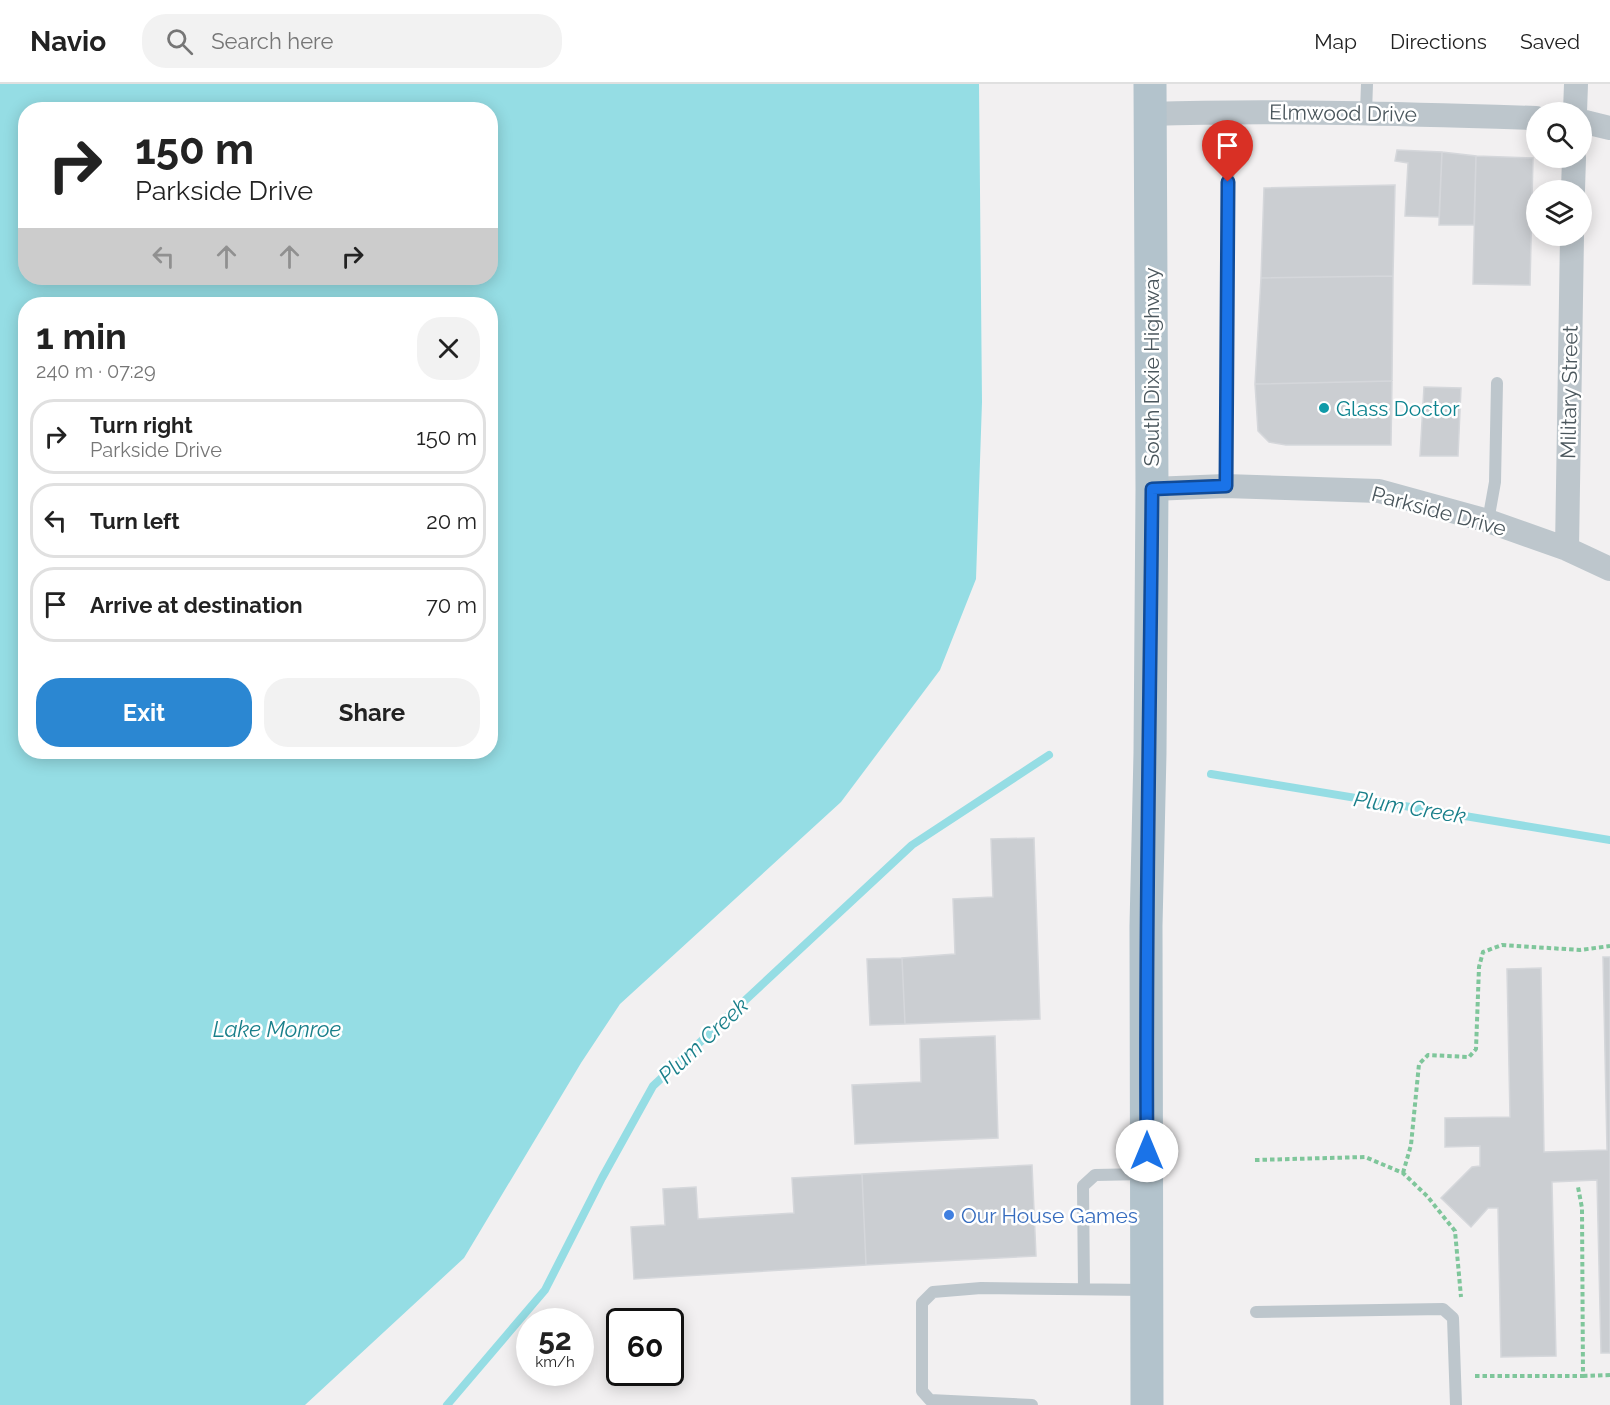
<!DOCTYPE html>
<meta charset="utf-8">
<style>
body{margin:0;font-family:Raleway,sans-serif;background:#f2f2f2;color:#222;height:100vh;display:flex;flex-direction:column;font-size:22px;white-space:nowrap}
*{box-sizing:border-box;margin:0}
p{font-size:20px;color:#767676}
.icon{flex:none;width:33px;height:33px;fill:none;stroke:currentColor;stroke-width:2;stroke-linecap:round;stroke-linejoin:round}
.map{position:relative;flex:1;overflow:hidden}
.drawer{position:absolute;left:18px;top:213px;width:480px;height:462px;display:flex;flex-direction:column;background:#fff;border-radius:24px;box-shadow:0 3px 15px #0003}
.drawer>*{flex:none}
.banner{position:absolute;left:18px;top:18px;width:480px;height:183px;border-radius:24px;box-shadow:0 3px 15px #0003;background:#fff;color:#222;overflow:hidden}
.tools{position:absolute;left:1526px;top:18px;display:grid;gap:12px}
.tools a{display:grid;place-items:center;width:66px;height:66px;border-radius:50%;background:#fff;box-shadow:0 3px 15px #0003;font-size:30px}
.speed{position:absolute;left:516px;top:1224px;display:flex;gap:12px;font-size:30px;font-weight:700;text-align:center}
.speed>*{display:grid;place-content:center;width:78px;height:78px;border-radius:50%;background:#fff;box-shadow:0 3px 15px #0003;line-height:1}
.speed small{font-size:15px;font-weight:400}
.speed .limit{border:3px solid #111;border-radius:9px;background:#fff;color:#111}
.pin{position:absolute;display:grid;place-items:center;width:51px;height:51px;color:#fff;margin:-62px -26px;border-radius:50% 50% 50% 0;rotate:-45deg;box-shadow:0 0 6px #0007}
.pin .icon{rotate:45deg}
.me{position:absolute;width:66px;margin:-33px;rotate:0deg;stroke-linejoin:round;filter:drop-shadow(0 0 4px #0008)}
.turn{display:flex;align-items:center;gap:21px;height:126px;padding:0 18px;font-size:27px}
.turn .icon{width:78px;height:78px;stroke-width:2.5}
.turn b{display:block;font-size:42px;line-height:51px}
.lanes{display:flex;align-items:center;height:57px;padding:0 18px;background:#0003;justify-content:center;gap:30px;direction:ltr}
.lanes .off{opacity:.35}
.round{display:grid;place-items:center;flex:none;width:63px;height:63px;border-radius:24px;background:#f2f2f2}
.summary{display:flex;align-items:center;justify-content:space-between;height:102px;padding:0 18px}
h1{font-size:36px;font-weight:700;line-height:45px}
.button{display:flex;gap:12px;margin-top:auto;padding:12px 18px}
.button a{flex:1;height:69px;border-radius:24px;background:#2b87d2;color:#fff;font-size:24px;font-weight:700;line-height:69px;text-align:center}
.button a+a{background:#f2f2f2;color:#222}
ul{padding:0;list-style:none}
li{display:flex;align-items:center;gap:18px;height:75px;margin:0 12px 9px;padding:0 6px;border:3px solid #e0e0e0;border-radius:24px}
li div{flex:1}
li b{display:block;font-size:22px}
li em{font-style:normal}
header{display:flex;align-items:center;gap:36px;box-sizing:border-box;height:84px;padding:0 30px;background:#fff;border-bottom:2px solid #e0e0e0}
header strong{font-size:28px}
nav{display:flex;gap:33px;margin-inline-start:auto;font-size:21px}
.search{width:420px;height:54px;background:#f2f2f2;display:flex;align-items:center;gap:15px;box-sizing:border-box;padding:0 21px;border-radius:24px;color:#767676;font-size:22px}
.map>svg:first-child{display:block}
</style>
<header>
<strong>Navio</strong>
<div class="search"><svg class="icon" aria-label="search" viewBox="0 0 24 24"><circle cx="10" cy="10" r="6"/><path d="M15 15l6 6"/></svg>Search here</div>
<nav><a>Map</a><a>Directions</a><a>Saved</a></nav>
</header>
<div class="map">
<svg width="1610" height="1321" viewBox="0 0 1610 1321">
<rect width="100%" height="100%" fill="#f2f0f1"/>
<path fill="#95dde4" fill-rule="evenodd" d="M 0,0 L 979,0 L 982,318 L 976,495 L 940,586 L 841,718 L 620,920 L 581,979 L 464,1174 L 305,1321 L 0,1321 ZM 26,26 L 490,26 L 490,194 L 26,194 ZM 26,220 L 490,220 L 490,668 L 26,668 Z"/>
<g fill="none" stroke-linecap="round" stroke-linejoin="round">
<path stroke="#95dde4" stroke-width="8" d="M 1211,690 L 1610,756
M 447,1321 L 545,1206 L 602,1094 L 653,1002 L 912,761 L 1049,671"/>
</g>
<path fill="#cbced2" stroke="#d5d7db" stroke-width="1.5" d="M 1397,66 L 1442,68 L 1439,133 L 1405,132 L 1408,79 L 1395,77 Z
M 1442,68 L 1476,72 L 1474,141 L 1439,141 Z
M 1476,72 L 1533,74 L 1530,201 L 1473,200 Z
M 1395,101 L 1393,192 L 1261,194 L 1264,104 Z
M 1393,192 L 1392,297 L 1255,300 L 1261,194 Z
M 1392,297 L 1391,361 L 1286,361 L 1269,358 L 1258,347 L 1255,300 Z
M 1424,303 L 1461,304 L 1458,372 L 1420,372 Z
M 1034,754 L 1040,935 L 905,940 L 902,874 L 955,870 L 953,815 L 993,813 L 991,755 Z
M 1603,873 L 1610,873 L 1610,1269 L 1601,1269 L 1597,1096 L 1552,1098 L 1556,1272 L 1501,1273 L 1498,1124 L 1488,1124 L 1471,1143 L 1441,1114 L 1472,1083 L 1480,1082 L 1480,1062 L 1445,1063 L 1445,1034 L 1510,1033 L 1507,885 L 1541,884 L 1544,1068 L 1607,1066 Z
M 902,874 L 905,940 L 870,941 L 867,875 Z
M 995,952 L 998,1054 L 855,1060 L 852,1001 L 921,998 L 920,955 Z
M 1032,1081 L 1036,1172 L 866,1181 L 862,1090 Z
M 862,1090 L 866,1181 L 634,1195 L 631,1143 L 665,1141 L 663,1105 L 696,1103 L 698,1135 L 794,1129 L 792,1094 Z"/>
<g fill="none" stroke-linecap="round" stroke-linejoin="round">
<path stroke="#7fc69b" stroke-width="4" stroke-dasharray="4.5 3" stroke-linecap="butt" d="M 1255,1076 L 1365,1073 L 1403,1089 L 1427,1112 L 1455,1147 L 1461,1213
M 1403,1089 L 1411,1061 L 1419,980 L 1428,971 L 1469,973 L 1476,965 L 1479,883 L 1483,868 L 1502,861 L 1580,866 L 1610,862
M 1475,1292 L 1583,1292 L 1582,1124 L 1578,1103
M 1583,1292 L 1610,1291"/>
<path stroke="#bdc6cc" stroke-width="12" d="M 1366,28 L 1367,0
M 1225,402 L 1229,27
M 1488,437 L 1495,398 L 1497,299
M 1084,1205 L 1083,1102 L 1095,1091 L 1145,1090
M 1256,1228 L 1443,1225 L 1453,1234 L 1456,1321
M 1032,1321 L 930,1316 L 922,1307 L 922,1219 L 933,1208 L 981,1204 L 1146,1206"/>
<path stroke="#bdc6cc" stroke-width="24" d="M 1575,28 L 1576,0
M 1149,30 C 1278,26 1407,30 1536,34
M 1581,37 L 1610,44
M 1573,106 L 1574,74
M 1152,405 L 1225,402 L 1379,407 L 1488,437 L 1567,465 L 1610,485
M 1567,465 L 1572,152"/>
<path stroke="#b3c3cc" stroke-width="33" d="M 1147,1321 L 1146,842 L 1150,669 L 1152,405 L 1150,0"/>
</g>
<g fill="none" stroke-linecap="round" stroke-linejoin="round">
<g stroke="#114b97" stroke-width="15">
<path id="route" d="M 1147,1067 C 1145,847 1150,626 1152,405 L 1226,402 L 1228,98"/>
</g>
<use href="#route" stroke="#1a73e8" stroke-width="10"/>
</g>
<circle fill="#0f9aa8" stroke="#fff" stroke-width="2" cx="1324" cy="324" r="6"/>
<circle fill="#3f7fe0" stroke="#fff" stroke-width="2" cx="949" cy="1131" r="6"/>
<g text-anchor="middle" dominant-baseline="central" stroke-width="5" stroke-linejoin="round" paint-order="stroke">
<g font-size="21" fill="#4a565c" stroke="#fff">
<text transform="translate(1343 29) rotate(1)">Elmwood Drive</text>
<text transform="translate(1151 283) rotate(-90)">South Dixie Highway</text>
<text transform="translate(1569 308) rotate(-89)">Military Street</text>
<text transform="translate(1439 427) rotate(15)">Parkside Drive</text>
</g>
<g font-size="21" fill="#0d838f" stroke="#fff" text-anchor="start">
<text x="1336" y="324">Glass Doctor</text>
</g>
<g font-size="21" fill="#366cbe" stroke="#fff" text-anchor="start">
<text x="961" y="1131">Our House Games</text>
</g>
<g font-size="22" font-style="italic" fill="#197f8a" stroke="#fff">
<text transform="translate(1410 723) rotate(9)">Plum Creek</text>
<text x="277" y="945">Lake Monroe</text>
<text transform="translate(703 956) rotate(-43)">Plum Creek</text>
</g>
</g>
</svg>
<div class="tools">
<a><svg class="icon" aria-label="search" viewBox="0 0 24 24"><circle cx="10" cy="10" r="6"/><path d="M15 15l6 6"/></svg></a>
<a><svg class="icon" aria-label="layers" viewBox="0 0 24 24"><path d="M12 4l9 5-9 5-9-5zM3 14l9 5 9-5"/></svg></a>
</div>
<div class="speed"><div>52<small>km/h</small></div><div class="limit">60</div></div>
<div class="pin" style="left:1228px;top:98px;background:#d93025"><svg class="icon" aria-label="arrive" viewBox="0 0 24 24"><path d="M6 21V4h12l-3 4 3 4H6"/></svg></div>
<svg class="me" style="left:1147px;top:1067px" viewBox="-20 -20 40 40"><circle r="19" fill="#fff"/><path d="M0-13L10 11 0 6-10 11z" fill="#1a73e8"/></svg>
<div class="banner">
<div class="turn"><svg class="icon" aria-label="right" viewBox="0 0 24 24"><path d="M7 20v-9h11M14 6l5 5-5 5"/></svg><div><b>150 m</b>Parkside Drive</div></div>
<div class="lanes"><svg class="icon off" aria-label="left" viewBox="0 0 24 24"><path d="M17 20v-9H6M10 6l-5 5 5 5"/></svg><svg class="icon off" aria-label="ahead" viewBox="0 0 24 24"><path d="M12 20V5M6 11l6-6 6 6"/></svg><svg class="icon off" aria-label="ahead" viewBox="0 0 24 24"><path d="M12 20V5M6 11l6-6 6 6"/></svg><svg class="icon" aria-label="right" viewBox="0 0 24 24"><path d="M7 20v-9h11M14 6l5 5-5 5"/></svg></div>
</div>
<section class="drawer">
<div class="summary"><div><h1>1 min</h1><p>240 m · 07:29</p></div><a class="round"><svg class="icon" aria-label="close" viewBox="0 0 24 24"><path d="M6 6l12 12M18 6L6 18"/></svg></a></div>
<ul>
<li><svg class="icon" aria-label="right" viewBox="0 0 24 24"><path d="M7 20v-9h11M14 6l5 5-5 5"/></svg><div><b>Turn right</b><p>Parkside Drive</p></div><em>150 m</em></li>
<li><svg class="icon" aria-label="left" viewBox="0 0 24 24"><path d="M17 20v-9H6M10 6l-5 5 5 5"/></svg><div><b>Turn left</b></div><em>20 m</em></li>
<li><svg class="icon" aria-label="arrive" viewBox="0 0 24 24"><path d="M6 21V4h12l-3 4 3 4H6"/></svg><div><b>Arrive at destination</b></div><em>70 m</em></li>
</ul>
<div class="button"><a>Exit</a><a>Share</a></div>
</section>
</div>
